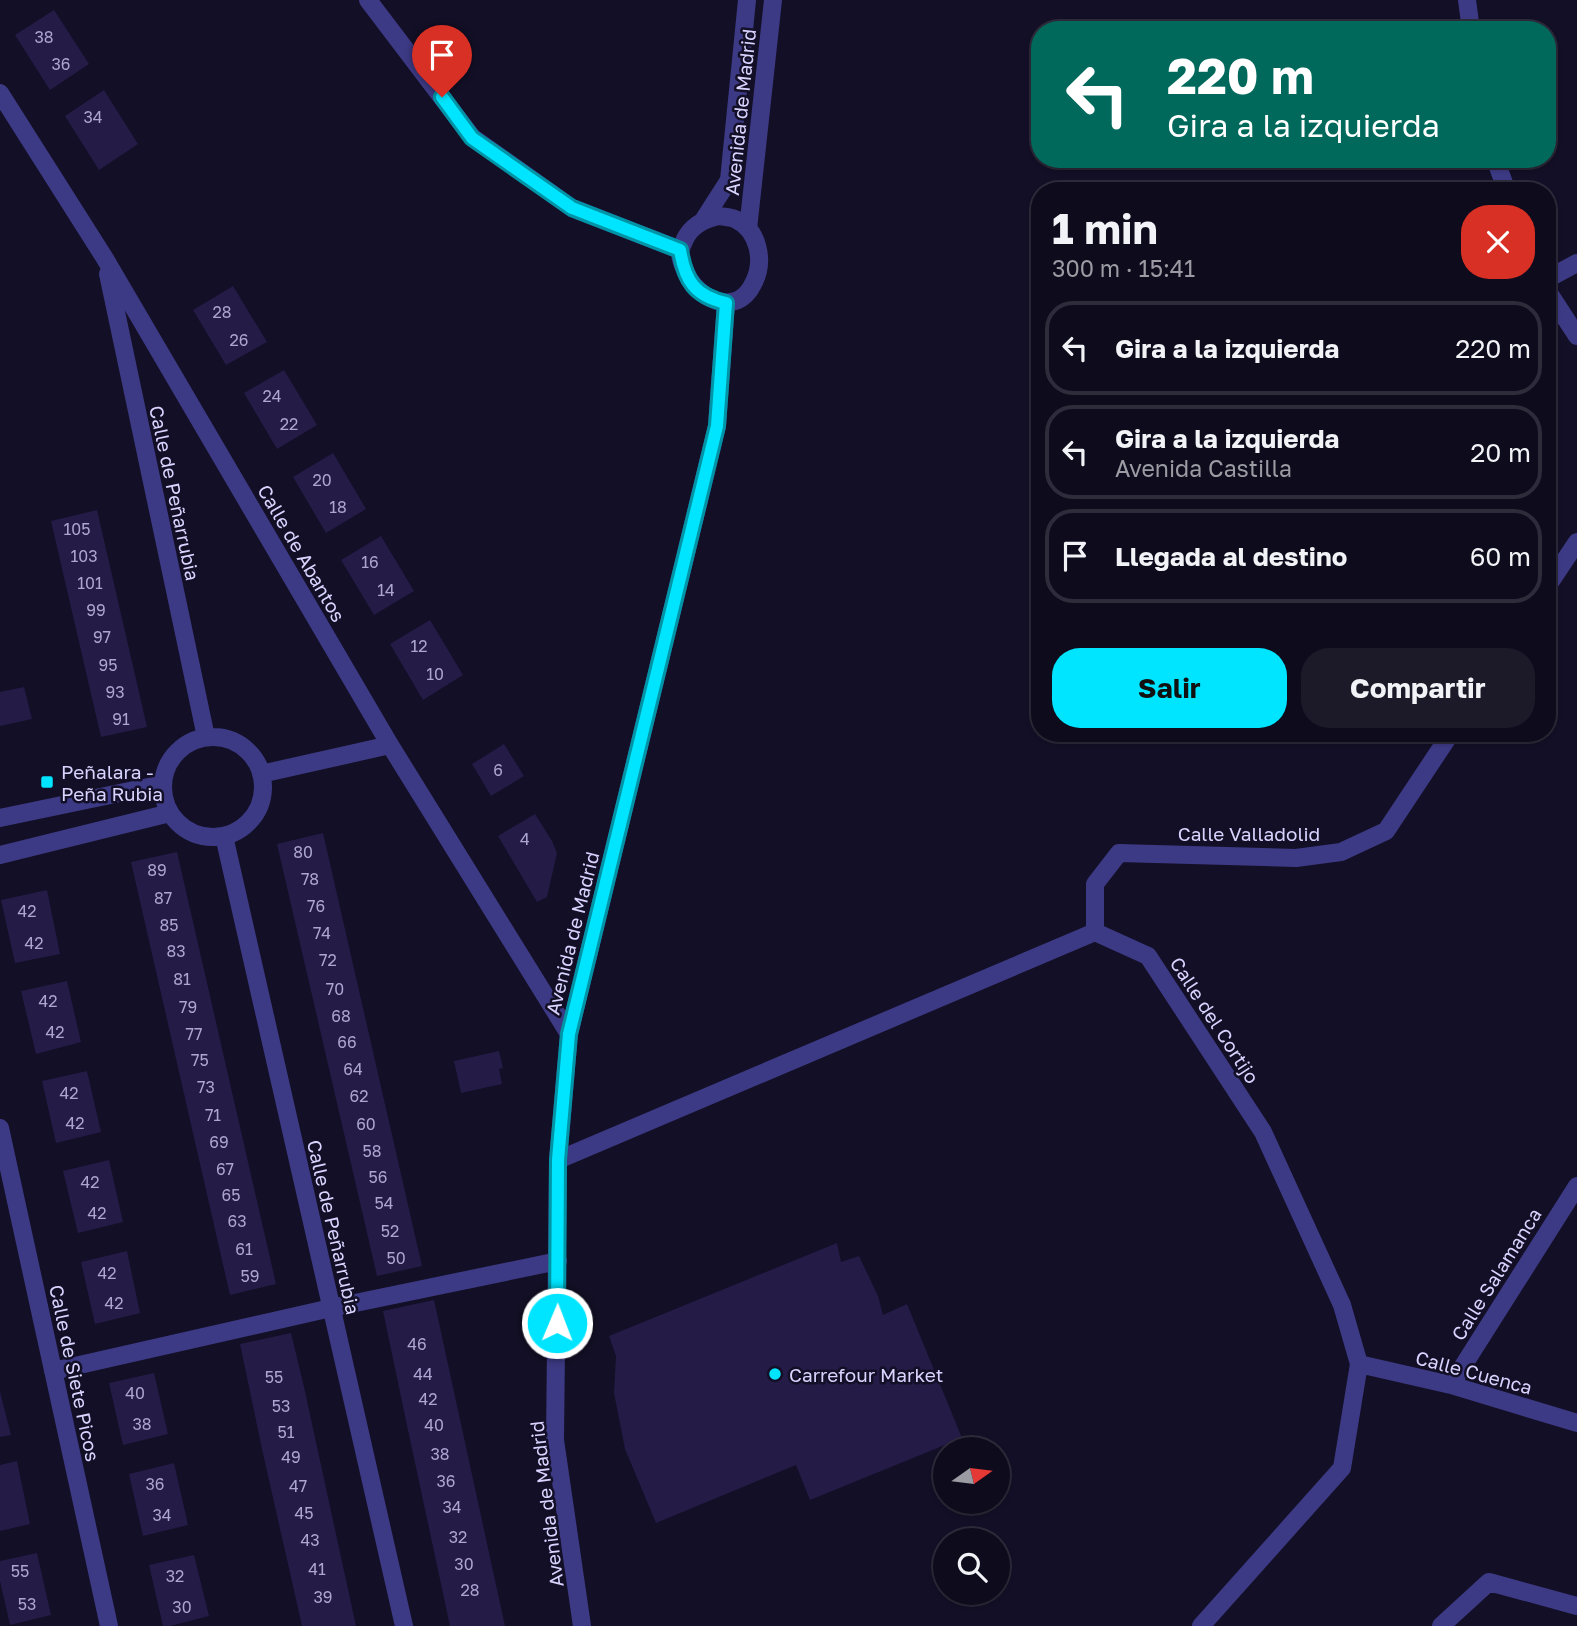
<!DOCTYPE html>
<html lang="es">
<meta charset="utf-8">
<style>
body{margin:0;font-family:"Golos Text",sans-serif;background:#1c1929;color:#f1f3f6;height:100vh;display:flex;flex-direction:column;font-size:26px;white-space:nowrap}
*{box-sizing:border-box;margin:0}
p{font-size:23px;color:#9b9ba3}
.icon{flex:none;width:38px;height:38px;fill:none;stroke:currentColor;stroke-width:2;stroke-linecap:round;stroke-linejoin:round}
.map{position:relative;flex:1;overflow:hidden}
.drawer{position:absolute;left:1031px;top:182px;width:525px;height:560px;display:flex;flex-direction:column;background:#0e0b1c;border-radius:28px;box-shadow:0 2px 5px #0004,0 0 0 2px #2e2b3b}
.drawer>*{flex:none}
.top-card{position:absolute;left:1031px;top:21px;width:525px;height:147px;border-radius:28px;box-shadow:0 2px 5px #0004,0 0 0 2px #2e2b3b;background:#00695c;color:#fff;overflow:hidden}
.needle{width:46px;rotate:76deg}
.fabs{position:absolute;left:933px;top:1437px;display:grid;gap:14px}
.fabs a{display:grid;place-items:center;width:77px;height:77px;border-radius:50%;background:#0e0b1c;box-shadow:0 2px 5px #0004,0 0 0 2px #2e2b3b;font-size:35px}
.pin{position:absolute;display:grid;place-items:center;width:60px;height:60px;color:#fff;margin:-72px -30px;border-radius:50% 50% 50% 0;rotate:-45deg;box-shadow:0 0 7px #0007}
.pin .icon{rotate:45deg}
.me{position:absolute;width:77px;margin:-38px;rotate:1deg;stroke-linejoin:round;filter:drop-shadow(0 0 5px #0008)}
.turn{display:flex;align-items:center;gap:24px;height:147px;padding:0 21px;font-size:32px}
.turn .icon{width:91px;height:91px;stroke-width:2.5}
.turn b{display:block;font-size:49px;line-height:60px}
.round{display:grid;place-items:center;flex:none;width:74px;height:74px;border-radius:28px;background:#1c1929}
.overview{display:flex;align-items:center;justify-content:space-between;height:119px;padding:0 21px}
h1{font-size:42px;font-weight:700;line-height:52px}
.action{display:flex;gap:14px;margin-top:auto;padding:14px 21px}
.action a{flex:1;height:80px;border-radius:28px;background:#00e5ff;color:#111;font-size:28px;font-weight:700;line-height:80px;text-align:center}
.action a+a{background:#1c1929;color:#f1f3f6}
ul{padding:0;list-style:none}
li{display:flex;align-items:center;gap:21px;height:94px;margin:0 14px 10px;padding:0 7px;border:4px solid #2e2b3b;border-radius:28px}
li div{flex:1}
li b{display:block;font-size:26px}
li em{font-style:normal}
.map>svg:first-child{display:block}
</style>
<div class="map">
<svg width="1577" height="1626" viewBox="0 0 1577 1626">
<rect width="100%" height="100%" fill="#130f26"/>
<path fill="#241b47" d="M 54,10 L 89,64 L 50,90 L 15,35 Z
M 104,90 L 138,144 L 99,170 L 65,116 Z
M 233,286 L 267,342 L 226,365 L 193,310 Z
M 284,370 L 317,425 L 277,449 L 244,393 Z
M 333,453 L 366,509 L 326,533 L 293,477 Z
M 97,510 L 147,727 L 101,737 L 51,521 Z
M 381,536 L 414,591 L 374,615 L 341,560 Z
M 430,620 L 463,675 L 423,700 L 390,644 Z
M 24,687 L 32,719 L 0,726 L 0,692 Z
M 504,744 L 524,776 L 491,796 L 472,764 Z
M 535,814 L 552,841 L 557,853 L 547,897 L 537,902 L 498,836 Z
M 323,833 L 422,1266 L 377,1276 L 277,844 Z
M 177,852 L 276,1284 L 230,1295 L 131,862 Z
M 47,890 L 60,954 L 15,963 L 1,900 Z
M 67,981 L 81,1042 L 36,1054 L 21,991 Z
M 499,1051 L 503,1068 L 499,1069 L 502,1084 L 461,1093 L 454,1061 Z
M 87,1071 L 101,1132 L 56,1143 L 42,1081 Z
M 109,1160 L 123,1222 L 78,1233 L 63,1171 Z
M 837,1243 L 841,1262 L 859,1256 L 878,1296 L 883,1315 L 907,1304 L 962,1438 L 810,1500 L 796,1465 L 656,1523 L 625,1449 L 614,1393 L 616,1356 L 609,1336 Z
M 127,1251 L 140,1313 L 95,1324 L 81,1262 Z
M 434,1300 L 493,1571 L 505,1626 L 450,1626 L 405,1416 L 383,1311 Z
M 291,1333 L 304,1387 L 356,1626 L 302,1626 L 262,1449 L 240,1344 Z
M 154,1373 L 168,1434 L 123,1445 L 109,1383 Z
M 0,1392 L 11,1435 L 0,1437 Z
M 17,1461 L 30,1524 L 0,1531 L 0,1465 Z
M 174,1463 L 188,1525 L 143,1536 L 129,1474 Z
M 37,1553 L 51,1615 L 10,1625 L 0,1581 L 0,1561 Z
M 194,1555 L 209,1616 L 170,1626 L 163,1626 L 149,1565 Z"/>
<g fill="none" stroke-linecap="round" stroke-linejoin="round">
<path stroke="#3d3a85" stroke-width="18" d="M 368,0 L 472,137 L 572,208 L 680,250
M 1467,0 L 1471,30
M 0,93 L 104,257 L 390,745 L 569,1034
M 1495,159 L 1507,191
M 719,216 C 724,217 730,217 735,219 C 759,230 765,262 753,284 C 736,319 695,298 685,270 C 682,264 679,255 681,249 C 682,245 684,242 685,239 C 692,225 704,219 719,216 Z
M 704,219 L 729,180 L 747,0
M 748,229 L 773,0
M 108,274 L 206,737
M 1547,279 L 1577,263
M 1547,290 L 1577,336
M 1547,587 L 1577,542
M163 787a50 50 0 1 1 100 0a50 50 0 1 1-100 0Z
M 261,774 L 390,745
M 0,818 L 163,784
M 224,836 L 404,1626
M 0,855 L 170,813
M 1095,932 L 1095,884 L 1119,853 L 1296,858 L 1341,852 L 1386,831 L 1451,733
M 0,1128 L 109,1626
M 558,1160 L 1095,932 L 1148,956 L 1263,1132 L 1342,1305 L 1359,1364 L 1342,1468 L 1201,1626
M 1359,1364 L 1451,1385 L 1577,1423
M 53,1371 L 331,1308 L 558,1261
M 1451,1385 L 1577,1186
M 582,1626 L 555,1440 L 558,1160 L 569,1034 L 717,426 L 726,303
M 1441,1626 L 1489,1582 L 1577,1606"/>
</g>
<g fill="none" stroke-linecap="round" stroke-linejoin="round">
<g stroke="#0095a6" stroke-width="18">
<path id="route" d="M 442,97 L 472,138 L 572,208 L 680,250 C 685,281 695,296 726,303 L 717,426 L 569,1034 L 558,1160 L 557,1323"/>
</g>
<use href="#route" stroke="#00e5ff" stroke-width="12"/>
</g>
<g fill="#00e5ff" stroke="#130f26" stroke-width="2.5">
<rect x="40" y="775" width="14" height="14" rx="3.5"/>
<circle cx="775" cy="1374" r="7"/>
</g>
<g text-anchor="middle" dominant-baseline="central" stroke-width="5" stroke-linejoin="round" paint-order="stroke">
<g font-size="16" fill="#aca6d1">
<text x="44" y="37">38</text>
<text x="61" y="64">36</text>
<text x="93" y="117">34</text>
<text x="222" y="312">28</text>
<text x="239" y="340">26</text>
<text x="272" y="396">24</text>
<text x="289" y="424">22</text>
<text x="322" y="480">20</text>
<text x="338" y="507">18</text>
<text x="77" y="529">105</text>
<text x="84" y="556">103</text>
<text x="370" y="562">16</text>
<text x="90" y="583">101</text>
<text x="386" y="590">14</text>
<text x="96" y="610">99</text>
<text x="102" y="637">97</text>
<text x="419" y="646">12</text>
<text x="108" y="665">95</text>
<text x="435" y="674">10</text>
<text x="115" y="692">93</text>
<text x="121" y="719">91</text>
<text x="498" y="770">6</text>
<text x="525" y="839">4</text>
<text x="303" y="852">80</text>
<text x="157" y="870">89</text>
<text x="310" y="879">78</text>
<text x="163" y="898">87</text>
<text x="316" y="906">76</text>
<text x="27" y="911">42</text>
<text x="169" y="925">85</text>
<text x="322" y="933">74</text>
<text x="34" y="943">42</text>
<text x="176" y="951">83</text>
<text x="328" y="960">72</text>
<text x="182" y="979">81</text>
<text x="335" y="989">70</text>
<text x="48" y="1001">42</text>
<text x="188" y="1007">79</text>
<text x="341" y="1016">68</text>
<text x="55" y="1032">42</text>
<text x="194" y="1034">77</text>
<text x="347" y="1042">66</text>
<text x="200" y="1060">75</text>
<text x="353" y="1069">64</text>
<text x="206" y="1087">73</text>
<text x="69" y="1093">42</text>
<text x="359" y="1096">62</text>
<text x="213" y="1115">71</text>
<text x="75" y="1123">42</text>
<text x="366" y="1124">60</text>
<text x="219" y="1142">69</text>
<text x="372" y="1151">58</text>
<text x="225" y="1169">67</text>
<text x="378" y="1177">56</text>
<text x="90" y="1182">42</text>
<text x="231" y="1195">65</text>
<text x="384" y="1203">54</text>
<text x="97" y="1213">42</text>
<text x="237" y="1221">63</text>
<text x="390" y="1231">52</text>
<text x="244" y="1249">61</text>
<text x="396" y="1258">50</text>
<text x="107" y="1273">42</text>
<text x="250" y="1276">59</text>
<text x="114" y="1303">42</text>
<text x="417" y="1344">46</text>
<text x="423" y="1374">44</text>
<text x="274" y="1377">55</text>
<text x="135" y="1393">40</text>
<text x="428" y="1399">42</text>
<text x="281" y="1406">53</text>
<text x="142" y="1424">38</text>
<text x="434" y="1425">40</text>
<text x="286" y="1432">51</text>
<text x="440" y="1454">38</text>
<text x="291" y="1457">49</text>
<text x="446" y="1481">36</text>
<text x="155" y="1484">36</text>
<text x="298" y="1486">47</text>
<text x="452" y="1507">34</text>
<text x="304" y="1513">45</text>
<text x="162" y="1515">34</text>
<text x="458" y="1537">32</text>
<text x="310" y="1540">43</text>
<text x="464" y="1564">30</text>
<text x="317" y="1569">41</text>
<text x="20" y="1571">55</text>
<text x="175" y="1576">32</text>
<text x="470" y="1590">28</text>
<text x="323" y="1597">39</text>
<text x="27" y="1604">53</text>
<text x="182" y="1607">30</text>
</g>
<g font-size="19" fill="#d9d4ff" stroke="#130f26">
<text transform="translate(740 112) rotate(-84)">Avenida de Madrid</text>
<text transform="translate(175 493) rotate(78)">Calle de Peñarrubia</text>
<text transform="translate(302 553) rotate(60)">Calle de Abantos</text>
<text x="1249" y="833">Calle Valladolid</text>
<text transform="translate(572 933) rotate(-76)">Avenida de Madrid</text>
<text transform="translate(1215 1020) rotate(57)">Calle del Cortijo</text>
<text transform="translate(334 1227) rotate(77)">Calle de Peñarrubia</text>
<text transform="translate(1496 1274) rotate(-58)">Calle Salamanca</text>
<text transform="translate(1474 1372) rotate(15)">Calle Cuenca</text>
<text transform="translate(75 1373) rotate(78)">Calle de Siete Picos</text>
<text transform="translate(546 1504) rotate(-97)">Avenida de Madrid</text>
</g>
<g font-size="19" fill="#d9d4ff" stroke="#130f26" text-anchor="start">
<text x="61" y="771">Peñalara -<tspan x="61" dy="22">Peña Rubia</tspan></text>
<text x="789" y="1374">Carrefour Market</text>
</g>
</g>
</svg>
<div class="fabs">
<a><svg class="needle" viewBox="-14 -14 28 28"><path d="M0-13l5 13h-10z" fill="#e53935"/><path d="M0 13l5-13h-10z" fill="#9b9ba3"/></svg></a>
<a><svg class="icon" aria-label="search" viewBox="0 0 24 24"><circle cx="10" cy="10" r="6"/><path d="M15 15l6 6"/></svg></a>
</div>
<div class="pin" style="left:442px;top:97px;background:#d93025"><svg class="icon" aria-label="arrive" viewBox="0 0 24 24"><path d="M6 21V4h12l-3 4 3 4H6"/></svg></div>
<svg class="me" style="left:557px;top:1323px" viewBox="-20 -20 40 40"><circle r="17" fill="#00e5ff" stroke="#fff" stroke-width="3"/><path d="M0-11L8 9 0 5-8 9z" fill="#fff"/></svg>
<div class="top-card">
<div class="turn"><svg class="icon" aria-label="left" viewBox="0 0 24 24"><path d="M17 20v-9H6M10 6l-5 5 5 5"/></svg><div><b>220 m</b>Gira a la izquierda</div></div>
</div>
<section class="drawer">
<div class="overview"><div><h1>1 min</h1><p>300 m · 15:41</p></div><a class="round" style="background:#d93025;color:#fff"><svg class="icon" aria-label="close" viewBox="0 0 24 24"><path d="M6 6l12 12M18 6L6 18"/></svg></a></div>
<ul>
<li><svg class="icon" aria-label="left" viewBox="0 0 24 24"><path d="M17 20v-9H6M10 6l-5 5 5 5"/></svg><div><b>Gira a la izquierda</b></div><em>220 m</em></li>
<li><svg class="icon" aria-label="left" viewBox="0 0 24 24"><path d="M17 20v-9H6M10 6l-5 5 5 5"/></svg><div><b>Gira a la izquierda</b><p>Avenida Castilla</p></div><em>20 m</em></li>
<li><svg class="icon" aria-label="arrive" viewBox="0 0 24 24"><path d="M6 21V4h12l-3 4 3 4H6"/></svg><div><b>Llegada al destino</b></div><em>60 m</em></li>
</ul>
<div class="action"><a>Salir</a><a>Compartir</a></div>
</section>
</div>
